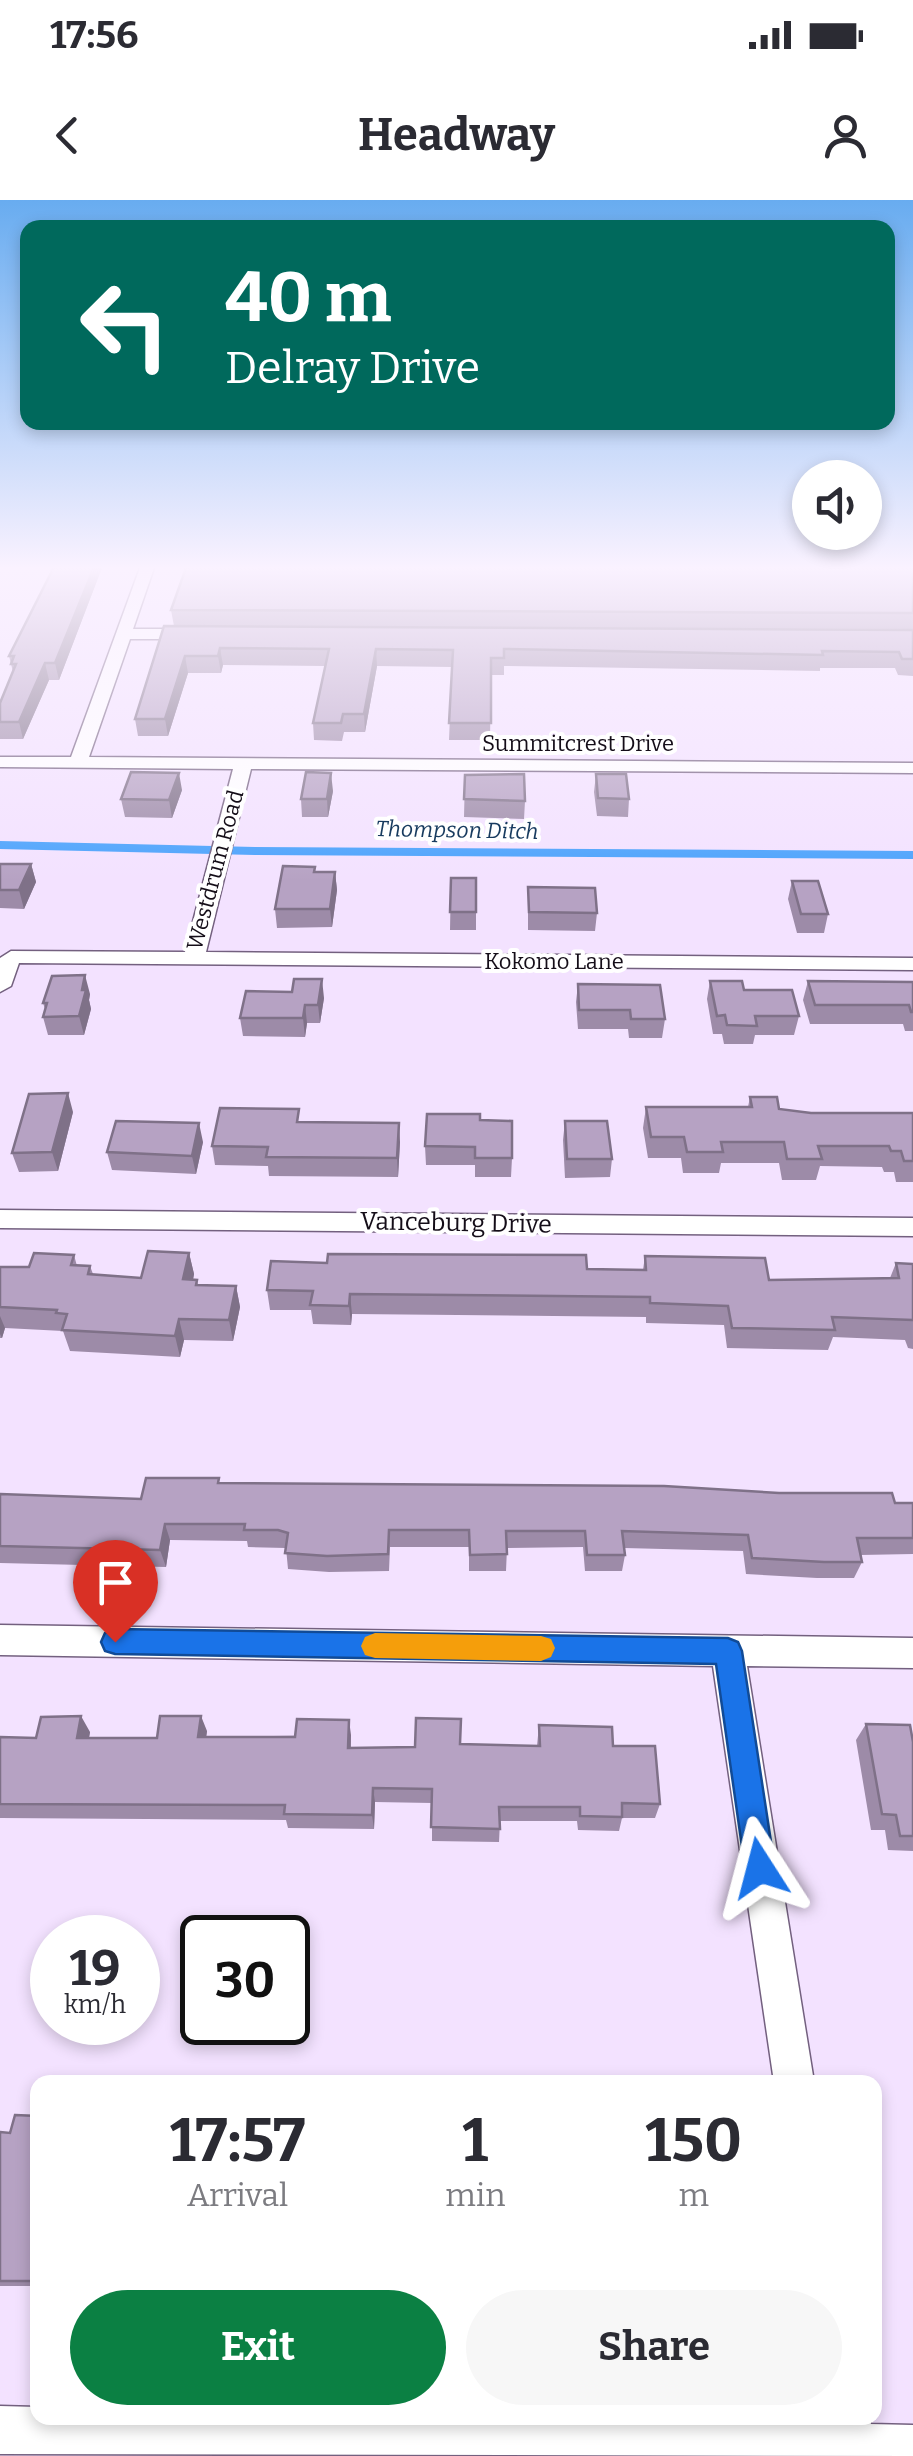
<!DOCTYPE html>
<style>
body{margin:0;font-family:Bitter,serif;background:#f7f7f7;color:#2b2b33;height:100vh;display:flex;flex-direction:column;font-size:38px;white-space:nowrap}
*{box-sizing:border-box;margin:0}
p{font-size:32px;color:#7c7c81}
.icon{flex:none;width:55px;height:55px;fill:none;stroke:currentColor;stroke-width:2;stroke-linecap:round;stroke-linejoin:round}
.map{position:relative;flex:1;overflow:hidden}
.panel{position:absolute;left:30px;top:1875px;width:852px;height:350px;display:flex;flex-direction:column;background:#fff;border-radius:20px;box-shadow:0 5px 15px #0003}
.panel>*{flex:none}
.guide{position:absolute;left:20px;top:20px;width:875px;height:210px;border-radius:20px;box-shadow:0 5px 15px #0003;background:#00695c;color:#fff;overflow:hidden}
.fabs{position:absolute;left:792px;top:260px;display:grid;gap:20px}
.fabs a{display:grid;place-items:center;width:90px;height:90px;border-radius:50%;background:#fff;box-shadow:0 5px 15px #0003;font-size:50px}
.speed{position:absolute;left:30px;top:1715px;display:flex;gap:20px;font-size:50px;font-weight:700;text-align:center}
.speed>*{display:grid;place-content:center;width:130px;height:130px;border-radius:50%;background:#fff;box-shadow:0 5px 15px #0003;line-height:1}
.speed small{font-size:25px;font-weight:400}
.speed .limit{border:5px solid #111;border-radius:15px;background:#fff;color:#111}
.pin{position:absolute;display:grid;place-items:center;width:85px;height:85px;color:#fff;margin:-102px -42px;border-radius:50% 50% 50% 0;rotate:-45deg;box-shadow:0 0 10px #0007}
.pin .icon{rotate:45deg}
.me{position:absolute;width:110px;margin:-55px;rotate:351deg;stroke-linejoin:round;filter:drop-shadow(0 0 8px #0008)}
.turn{display:flex;align-items:center;gap:35px;height:210px;padding:0 40px;font-size:45px}
.turn .icon{width:130px;height:130px;stroke-width:2.5}
.turn b{display:block;font-size:70px;line-height:85px}
.eta{display:flex;justify-content:space-evenly;align-items:center;height:170px;text-align:center}
.eta b{font-size:60px;font-weight:700;line-height:70px}
.primary-button{display:flex;gap:20px;margin-top:auto;padding:20px 40px}
.primary-button a{flex:1;height:115px;border-radius:60px;background:#0b8043;color:#fff;font-size:40px;font-weight:700;line-height:115px;text-align:center}
.primary-button a+a{background:#f7f7f7;color:#2b2b33}
.status{display:flex;justify-content:space-between;align-items:center;height:70px;padding:0 50px;background:#fff;direction:ltr}
.status svg{height:28px;fill:currentColor}
header{display:flex;justify-content:space-between;align-items:center;height:130px;padding:0 40px;background:#fff;font-size:45px;font-weight:700}
.map>svg:first-child{display:block}
</style>
<div class="status"><b>17:56</b><svg viewBox="0 0 49 12"><path d="M0 12V9h3v3zM5 12V6h3v6zM10 12V3h3v9zM15 12V0h3v12zM26 1h20v11H26zM47 4h2v5h-2z"/></svg></div>
<header><svg class="icon" aria-label="back" viewBox="0 0 24 24"><path d="M15 5l-7 7 7 7"/></svg>Headway<svg class="icon" aria-label="person" viewBox="0 0 24 24"><circle cx="12" cy="8" r="4"/><path d="M4 21q1-7 8-7t8 7"/></svg></header>
<div class="map">
<svg width="913" height="2256" viewBox="0 0 913 2256">
<rect width="100%" height="100%" fill="#f3e2ff"/>
<g fill="none" stroke-linecap="round" stroke-linejoin="round">
<path stroke="#48a1fc" stroke-width="8" d="M 0,645 L 255,651 L 913,655"/>
<g stroke="#73607f" stroke-width="3">
<path id="minor" d="M 141,365 L 155,365 L 133,429 L 197,429 L 205,434 L 197,439 L 130,439 L 89,557 L 913,563 L 913,573 L 251,569 L 206,752 L 913,758 L 913,770 L 19,763 L 11,786 L 0,792 L 0,758 L 11,751 L 185,752 L 233,569 L 0,567 L 0,557 L 71,557 Z
M 0,1010 L 913,1018 L 913,1036 L 0,1028 Z
M 0,1425 L 913,1438 L 913,1468 L 747,1466 L 814,1882 L 774,1882 L 713,1466 L 0,1455 Z
M 0,2206 L 38,2207 L 38,2218 L 537,2218 L 823,2223 L 823,2218 L 869,2218 L 871,2224 L 913,2225 L 913,2256 L 0,2254 Z"/>
</g>
<use href="#minor" fill="#fff" fill-rule="evenodd"/>
</g>
<path fill="#9d8ba8" d="M 55,365 L 103,365 L 59,480 L 49,480 L 23,539 L 0,539 L 0,503 L 13,472 L 9,456 Z
M 913,365 L 913,429 L 174,426 L 171,410 Z
M 164,426 L 913,430 L 913,476 L 898,475 L 895,468 L 820,468 L 820,471 L 504,466 L 504,475 L 491,475 L 490,540 L 449,540 L 452,467 L 377,466 L 365,532 L 344,532 L 342,541 L 314,540 L 313,523 L 325,466 L 223,465 L 221,473 L 188,473 L 168,536 L 138,536 L 135,519 Z
M 596,574 L 629,599 L 628,617 L 597,616 L 594,592 Z
M 465,575 L 525,601 L 524,619 L 464,617 Z
M 182,590 L 172,618 L 125,617 L 121,599 Z
M 333,591 L 328,617 L 302,617 L 301,599 Z
M 0,664 L 31,664 L 36,682 L 24,709 L 0,708 Z
M 315,667 L 315,672 L 335,672 L 337,690 L 332,727 L 277,728 L 275,709 Z
M 451,678 L 476,678 L 476,730 L 450,730 Z
M 792,681 L 828,714 L 824,733 L 797,733 L 788,699 Z
M 528,687 L 597,713 L 595,731 L 528,730 Z
M 710,781 L 744,790 L 799,816 L 794,835 L 755,835 L 753,844 L 724,844 L 722,834 L 713,834 L 707,799 Z
M 808,781 L 913,782 L 913,831 L 905,831 L 903,824 L 810,824 L 803,800 Z
M 578,784 L 665,819 L 662,838 L 629,838 L 628,829 L 578,829 L 576,802 Z
M 90,794 L 89,800 L 91,809 L 84,835 L 48,835 L 43,817 L 45,809 L 43,803 Z
M 324,798 L 320,823 L 307,823 L 305,837 L 243,836 L 240,818 Z
M 750,897 L 779,909 L 811,913 L 913,913 L 913,982 L 896,982 L 894,972 L 884,972 L 882,967 L 820,966 L 816,980 L 782,980 L 779,963 L 721,963 L 719,973 L 683,973 L 681,958 L 648,958 L 643,928 L 646,907 L 748,907 Z
M 73,912 L 58,971 L 19,972 L 12,953 Z
M 480,920 L 512,958 L 511,977 L 475,977 L 475,965 L 426,965 L 425,946 Z
M 565,921 L 612,959 L 610,977 L 565,978 L 563,940 Z
M 301,922 L 400,942 L 398,977 L 269,976 L 268,966 L 215,965 L 212,946 Z
M 203,942 L 196,974 L 112,970 L 107,952 Z
M 189,1053 L 194,1074 L 193,1080 L 197,1080 L 198,1085 L 236,1086 L 240,1107 L 233,1141 L 184,1140 L 180,1157 L 70,1151 L 63,1131 L 5,1128 L 2,1138 L 0,1138 L 0,1067 L 29,1067 L 74,1055 L 77,1066 L 90,1066 L 93,1074 L 141,1078 Z
M 645,1056 L 769,1080 L 890,1078 L 896,1063 L 913,1064 L 913,1149 L 908,1148 L 905,1140 L 833,1137 L 828,1150 L 727,1148 L 724,1125 L 646,1123 L 646,1117 L 352,1114 L 351,1125 L 313,1124 L 311,1110 L 270,1110 L 267,1090 L 587,1069 L 643,1070 Z
M 220,1283 L 913,1303 L 913,1354 L 860,1355 L 862,1362 L 854,1378 L 817,1378 L 746,1374 L 743,1351 L 624,1348 L 625,1355 L 622,1371 L 585,1371 L 583,1347 L 507,1348 L 506,1371 L 469,1371 L 469,1347 L 390,1347 L 389,1371 L 329,1372 L 288,1369 L 286,1348 L 248,1347 L 247,1341 L 170,1340 L 166,1367 L 0,1363 L 0,1294 L 141,1299 Z
M 866,1524 L 913,1542 L 913,1651 L 888,1650 L 885,1630 L 871,1630 L 856,1540 Z
M 539,1525 L 613,1546 L 660,1604 L 655,1618 L 622,1618 L 619,1631 L 578,1630 L 577,1621 L 500,1621 L 499,1642 L 432,1641 L 432,1603 L 375,1602 L 374,1629 L 288,1628 L 286,1620 L 0,1618 L 0,1537 L 36,1538 L 90,1532 L 89,1538 L 157,1538 L 207,1531 L 206,1537 L 351,1535 L 351,1548 L 415,1547 L 460,1544 L 537,1546 Z
M 38,1916 L 38,2086 L 0,2086 L 0,1932 L 10,1933 Z"/>
<path fill="#7f7188" d="M 95,365 L 103,365 L 59,480 L 55,463 Z
M 220,448 L 223,465 L 221,473 L 218,456 Z
M 376,449 L 377,466 L 365,532 L 364,514 Z
M 185,456 L 188,473 L 168,536 L 165,519 Z
M 45,463 L 49,480 L 23,539 L 19,522 Z
M 179,573 L 182,590 L 172,618 L 169,600 Z
M 331,573 L 333,591 L 328,617 L 327,599 Z
M 31,664 L 36,682 L 24,709 L 19,690 Z
M 335,672 L 337,690 L 332,727 L 330,709 Z
M 85,775 L 90,794 L 89,800 L 91,809 L 84,835 L 79,816 L 82,790 Z
M 322,779 L 324,798 L 320,823 L 318,805 Z
M 305,805 L 307,823 L 305,837 L 303,818 Z
M 68,893 L 73,912 L 58,971 L 52,952 Z
M 199,923 L 203,942 L 196,974 L 192,956 Z
M 399,923 L 400,942 L 398,977 L 397,958 Z
M 189,1053 L 194,1074 L 189,1101 L 183,1079 Z
M 236,1086 L 240,1107 L 233,1141 L 229,1120 Z
M 350,1094 L 352,1114 L 351,1125 L 349,1106 Z
M 0,1116 L 5,1128 L 2,1138 L 0,1134 Z
M 179,1119 L 184,1140 L 180,1157 L 175,1136 Z
M 165,1324 L 170,1340 L 166,1367 L 160,1350 Z
M 81,1516 L 90,1532 L 86,1553 L 77,1538 Z
M 201,1516 L 207,1531 L 204,1553 L 198,1537 Z
M 349,1520 L 351,1535 L 350,1563 L 348,1548 Z
M 373,1588 L 375,1602 L 374,1629 L 372,1615 Z"/>
<path fill="#b6a2c3" stroke="#7f7188" stroke-width="2.5" d="M 55,365 L 95,365 L 55,463 L 45,463 L 19,522 L 0,522 L 0,503 L 16,464 L 11,464 L 14,456 L 9,456 Z
M 187,365 L 913,365 L 913,413 L 171,410 Z
M 164,426 L 913,430 L 913,459 L 902,459 L 899,452 L 822,451 L 823,455 L 504,449 L 504,458 L 491,458 L 491,523 L 449,523 L 453,450 L 376,449 L 364,514 L 343,514 L 341,523 L 313,523 L 329,449 L 220,448 L 218,456 L 185,456 L 165,519 L 135,519 Z
M 131,572 L 179,573 L 169,600 L 121,599 Z
M 306,572 L 331,573 L 327,599 L 301,599 Z
M 524,574 L 525,601 L 464,599 L 465,575 Z
M 596,574 L 626,574 L 629,599 L 598,598 Z
M 0,664 L 31,664 L 19,690 L 0,690 Z
M 283,666 L 315,667 L 314,672 L 335,672 L 330,709 L 275,709 Z
M 451,678 L 476,678 L 476,712 L 450,712 Z
M 792,681 L 818,681 L 828,714 L 801,714 Z
M 528,687 L 595,688 L 597,713 L 529,712 Z
M 85,775 L 82,790 L 86,790 L 79,816 L 43,817 L 47,803 L 43,803 L 52,776 Z
M 294,779 L 322,779 L 318,805 L 305,805 L 303,818 L 240,818 L 246,791 L 292,792 Z
M 710,781 L 742,781 L 744,790 L 792,790 L 799,816 L 755,816 L 757,826 L 727,825 L 725,815 L 717,816 Z
M 808,781 L 913,782 L 913,812 L 911,812 L 909,805 L 815,805 Z
M 578,784 L 660,785 L 665,819 L 631,819 L 630,810 L 579,810 Z
M 68,893 L 52,952 L 12,953 L 29,894 Z
M 750,897 L 777,897 L 779,909 L 811,913 L 913,913 L 913,961 L 904,961 L 901,951 L 891,951 L 889,946 L 818,946 L 822,959 L 787,959 L 784,942 L 721,942 L 723,952 L 687,952 L 684,937 L 651,937 L 646,907 L 752,907 Z
M 220,908 L 299,909 L 297,922 L 399,923 L 397,958 L 266,957 L 268,947 L 212,946 Z
M 427,914 L 480,914 L 480,920 L 512,921 L 512,958 L 475,958 L 475,947 L 425,946 Z
M 116,921 L 199,923 L 192,956 L 107,952 Z
M 565,921 L 607,921 L 612,959 L 567,959 Z
M 148,1051 L 189,1053 L 183,1079 L 197,1080 L 196,1085 L 236,1086 L 229,1120 L 179,1119 L 175,1136 L 62,1130 L 67,1114 L 56,1113 L 57,1110 L 0,1107 L 0,1067 L 29,1067 L 34,1053 L 74,1055 L 71,1065 L 90,1066 L 88,1074 L 141,1078 Z
M 328,1054 L 586,1055 L 587,1069 L 646,1070 L 645,1056 L 765,1058 L 769,1080 L 899,1078 L 896,1063 L 913,1064 L 913,1120 L 832,1117 L 835,1130 L 732,1128 L 728,1106 L 650,1103 L 650,1097 L 350,1094 L 349,1106 L 310,1105 L 313,1091 L 267,1090 L 271,1061 L 327,1063 Z
M 146,1278 L 219,1278 L 218,1283 L 664,1286 L 779,1293 L 892,1293 L 895,1303 L 913,1303 L 913,1338 L 857,1338 L 862,1362 L 824,1362 L 752,1358 L 748,1335 L 622,1331 L 625,1355 L 587,1355 L 585,1331 L 506,1331 L 507,1354 L 470,1355 L 469,1330 L 389,1330 L 388,1354 L 327,1356 L 285,1353 L 288,1333 L 278,1330 L 244,1330 L 245,1324 L 165,1324 L 160,1350 L 0,1346 L 0,1294 L 141,1299 Z
M 81,1516 L 77,1538 L 157,1538 L 160,1516 L 201,1516 L 198,1537 L 295,1537 L 297,1519 L 349,1520 L 348,1548 L 415,1547 L 416,1518 L 461,1519 L 460,1544 L 540,1546 L 539,1525 L 612,1527 L 613,1546 L 655,1546 L 660,1604 L 622,1603 L 622,1617 L 580,1616 L 580,1607 L 499,1607 L 500,1629 L 431,1627 L 432,1589 L 373,1588 L 372,1615 L 284,1614 L 285,1605 L 0,1604 L 0,1537 L 36,1538 L 41,1517 Z
M 866,1524 L 910,1525 L 913,1542 L 913,1636 L 900,1636 L 896,1615 L 882,1614 Z
M 15,1915 L 38,1916 L 38,2081 L 0,2081 L 0,1932 L 10,1933 Z"/>
<linearGradient id="sky" x2="0" y2="1"><stop stop-color="#68acf0"/><stop offset="0.54" stop-color="#faf2ff"/><stop offset="1" stop-color="#faf2ff" stop-opacity="0"/></linearGradient>
<rect width="913" height="681" fill="url(#sky)"/>
<path fill="#1a73e8" stroke="#114b97" stroke-width="2.5" d="M 115,1429 L 728,1438 L 738,1442 L 742,1451 L 775,1668 L 771,1679 L 760,1683 L 749,1679 L 745,1668 L 716,1464 L 115,1454 L 105,1451 L 101,1442 L 105,1433 Z"/>
<path fill="#f59e0b" d="M 375,1433 L 541,1436 L 551,1439 L 555,1448 L 551,1457 L 541,1461 L 375,1458 L 365,1455 L 361,1446 L 365,1437 Z"/>
<g text-anchor="middle" dominant-baseline="central" stroke-width="8" stroke-linejoin="round" paint-order="stroke">
<g font-size="22" fill="#140d18" stroke="#fff">
<text x="578" y="543">Summitcrest Drive</text>
<text transform="translate(215 670) rotate(-75)">Westdrum Road</text>
<text x="554" y="761">Kokomo Lane</text>
</g>
<g font-size="22" font-style="italic" fill="#183b5f" stroke="#fff">
<text transform="translate(457 630) rotate(1)">Thompson Ditch</text>
</g>
<g font-size="25" fill="#140d18" stroke="#fff">
<text transform="translate(456 1023) rotate(1)">Vanceburg Drive</text>
</g>
</g>
</svg>
<div class="fabs">
<a><svg class="icon" aria-label="sound" viewBox="0 0 24 24"><path d="M4 9h4l5-4v14l-5-4H4zM17 9q2 3 0 6"/></svg></a>
</div>
<div class="speed"><div>19<small>km/h</small></div><div class="limit">30</div></div>
<div class="pin" style="left:115px;top:1442px;background:#d93025"><svg class="icon" aria-label="arrive" viewBox="0 0 24 24"><path d="M6 21V4h12l-3 4 3 4H6"/></svg></div>
<svg class="me" style="left:760px;top:1668px" viewBox="-20 -20 40 40"><path d="M0-17L14 15 0 8-14 15z" fill="#1a73e8" stroke="#fff" stroke-width="4"/></svg>
<div class="guide">
<div class="turn"><svg class="icon" aria-label="left" viewBox="0 0 24 24"><path d="M17 20v-9H6M10 6l-5 5 5 5"/></svg><div><b>40 m</b>Delray Drive</div></div>
</div>
<section class="panel">
<div class="eta">
<div><b>17:57</b><p>Arrival</p></div>
<div><b>1</b><p>min</p></div>
<div><b>150</b><p>m</p></div>
</div>
<div class="primary-button"><a>Exit</a><a>Share</a></div>
</section>
</div>
